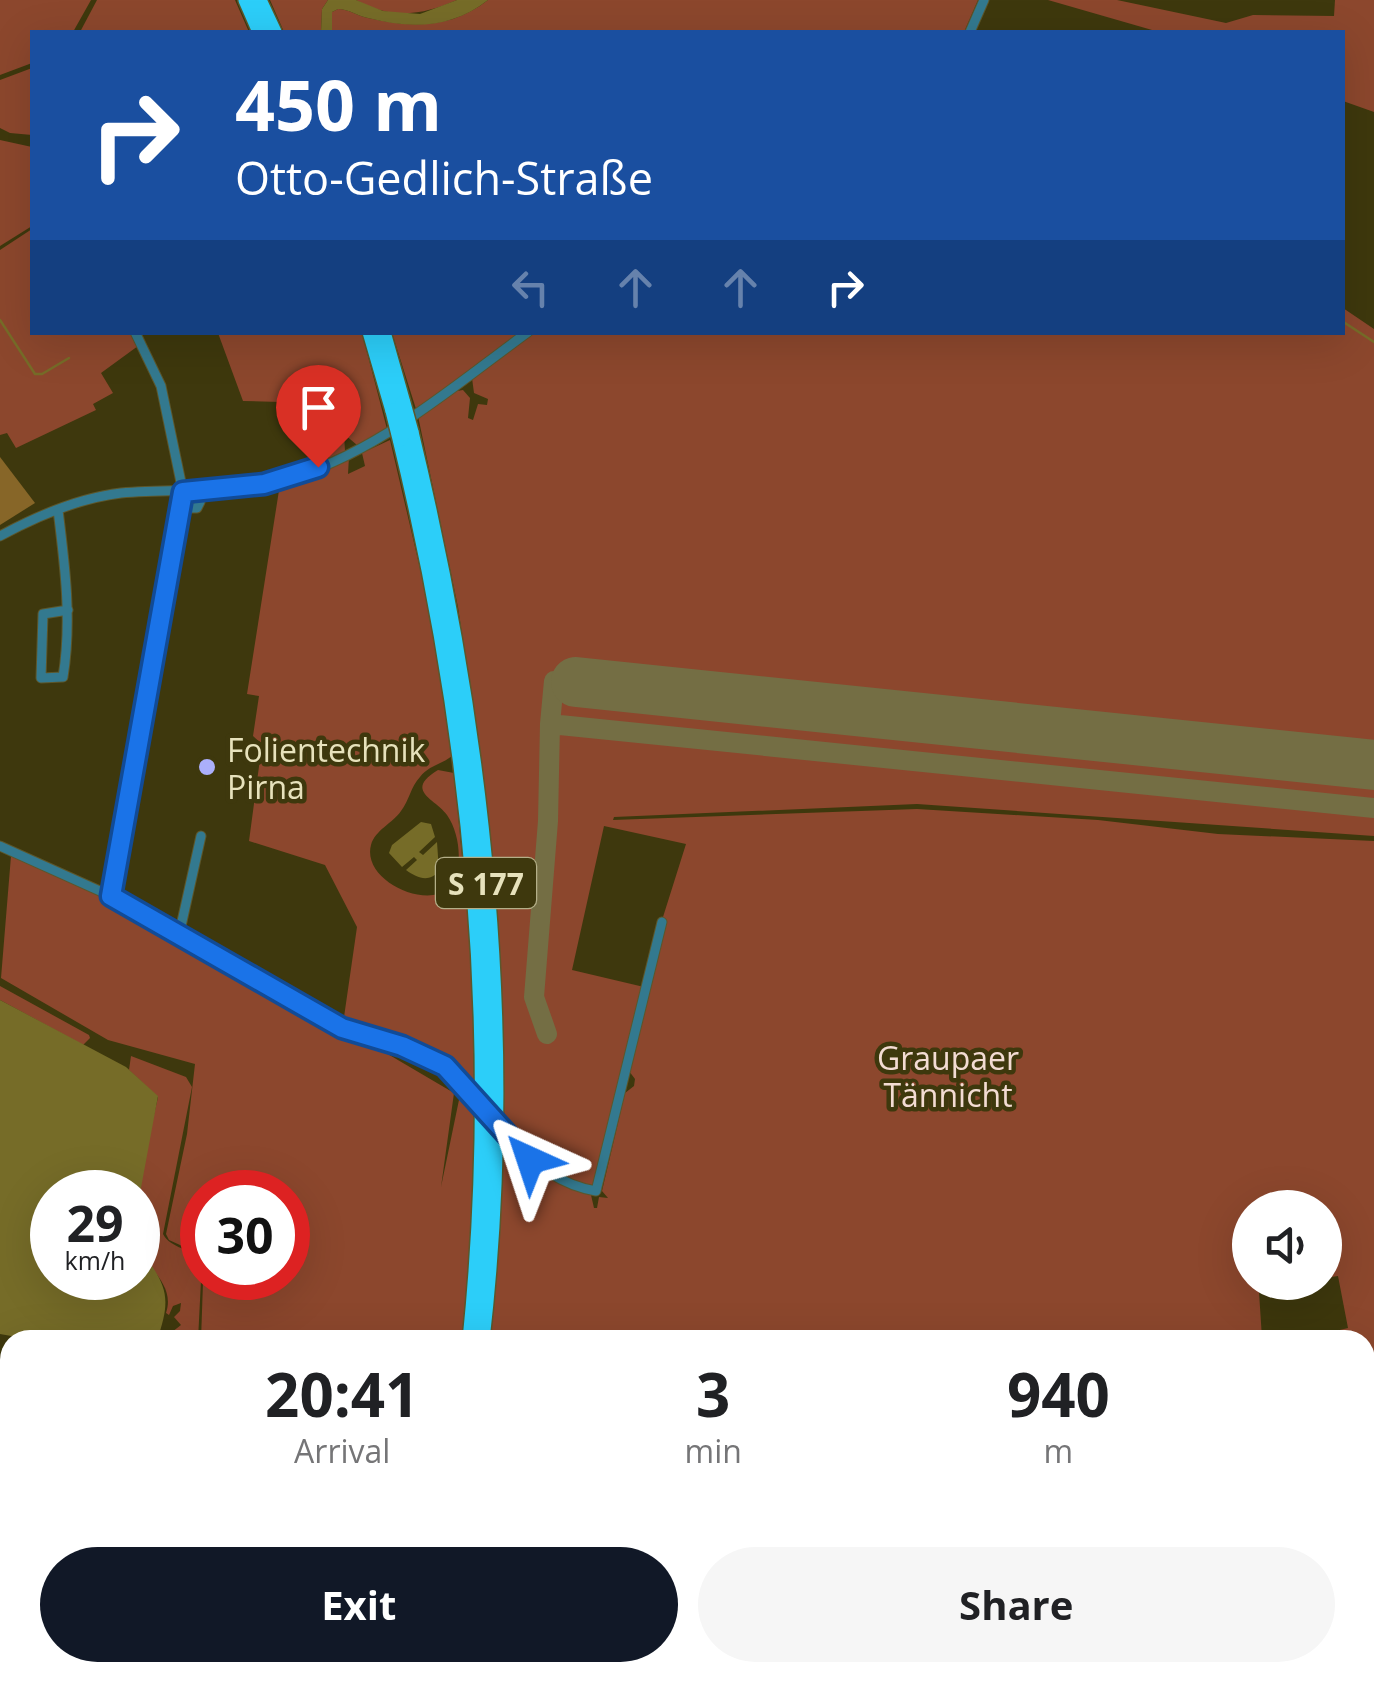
<!DOCTYPE html>
<meta charset="utf-8">
<style>
body{margin:0;font-family:"Open Sans",sans-serif;background:#f6f6f6;color:#202124;height:100vh;display:flex;flex-direction:column;font-size:38px;white-space:nowrap}
*{box-sizing:border-box;margin:0}
p{font-size:32px;color:#757577}
.icon{flex:none;width:55px;height:55px;fill:none;stroke:currentColor;stroke-width:2;stroke-linecap:round;stroke-linejoin:round}
.map{position:relative;flex:1;overflow:hidden}
.details{position:absolute;left:0px;top:1330px;width:1375px;height:352px;display:flex;flex-direction:column;background:#fff;border-radius:30px 30px 0 0;box-shadow:0 10px 40px #0002}
.details>*{flex:none}
.hud{position:absolute;left:30px;top:30px;width:1315px;height:305px;border-radius:0px;box-shadow:0 10px 40px #0002;background:#1a4fa0;color:#fff;overflow:hidden}
.fabs{position:absolute;left:1232px;top:1190px;display:grid;gap:20px}
.fabs a{display:grid;place-items:center;width:110px;height:110px;border-radius:50%;background:#fff;box-shadow:0 10px 40px #0002;font-size:50px}
.speed{position:absolute;left:30px;top:1170px;display:flex;gap:20px;font-size:50px;font-weight:700;text-align:center}
.speed>*{display:grid;place-content:center;width:130px;height:130px;border-radius:50%;background:#fff;box-shadow:0 10px 40px #0002;line-height:1}
.speed small{font-size:25px;font-weight:400}
.speed .limit{border:15px solid #d22;background:#fff;color:#111}
.pin{position:absolute;display:grid;place-items:center;width:85px;height:85px;color:#fff;margin:-102px -42px;border-radius:50% 50% 50% 0;rotate:-45deg;box-shadow:0 0 10px #0007}
.pin .icon{rotate:45deg}
.me{position:absolute;width:110px;margin:-55px;rotate:318deg;stroke-linejoin:round;filter:drop-shadow(0 0 8px #0008)}
.turn{display:flex;align-items:center;gap:35px;height:210px;padding:0 40px;font-size:45px}
.turn .icon{width:130px;height:130px;stroke-width:2.5}
.turn b{display:block;font-size:70px;line-height:85px}
.lanes{display:flex;align-items:center;height:95px;padding:0 40px;background:#0003;justify-content:center;gap:50px;direction:ltr}
.lanes .off{opacity:.35}
.eta{display:flex;justify-content:space-evenly;align-items:center;height:170px;text-align:center}
.eta b{font-size:60px;font-weight:700;line-height:70px}
.primary-button{display:flex;gap:20px;margin-top:auto;padding:20px 40px}
.primary-button a{flex:1;height:115px;border-radius:60px;background:#111827;color:#fff;font-size:40px;font-weight:700;line-height:115px;text-align:center}
.primary-button a+a{background:#f6f6f6;color:#202124}
.map>svg:first-child{display:block}
</style>
<div class="map">
<svg width="1374" height="1682" viewBox="0 0 1374 1682">
<rect width="100%" height="100%" fill="#3e380d"/>
<path fill="#8c472d" d="M 0,0 L 91,0 L 73,32 L 32,32 L 32,63 L 0,75 Z
M 97,0 L 235,0 L 249,32 L 80,32 Z
M 270,0 L 328,0 L 322,9 L 321,32 L 284,32 Z
M 356,0 L 457,0 C 424,15 390,20 356,0 Z
M 488,0 L 978,0 L 964,32 L 332,32 L 332,12 L 338,9 C 349,9 357,16 368,18 C 411,28 451,29 488,0 Z
M 1048,0 L 1117,0 L 1226,23 L 1253,15 L 1334,16 L 1335,0 L 1374,0 L 1374,112 L 1343,101 L 1342,32 L 1159,32 Z
M 32,68 L 32,135 L 10,133 L 0,128 L 0,80 Z
M 0,140 L 32,147 L 32,226 L 0,246 Z
M 32,229 L 32,332 L 130,333 L 138,346 L 101,373 L 113,393 L 93,404 L 96,410 L 16,448 L 7,433 L 0,435 L 0,250 Z
M 1343,308 L 1374,329 L 1374,836 L 917,804 L 614,817 L 613,820 L 917,809 L 1098,820 L 1218,834 L 1374,841 L 1374,1365 L 1365,1368 L 1365,1340 L 1319,1340 L 1319,1335 L 1348,1328 L 1338,1276 L 1325,1278 L 1325,1208 L 1250,1208 L 1250,1282 L 1303,1283 L 1259,1292 L 1262,1338 L 1282,1336 L 1282,1340 L 490,1340 L 499,1247 L 503,1142 L 555,1182 L 591,1195 L 594,1208 L 597,1208 L 599,1197 L 608,1198 L 602,1191 L 625,1093 L 634,1086 L 635,1079 L 629,1071 L 663,917 L 686,844 L 604,826 L 572,970 L 644,987 L 593,1186 L 574,1184 L 532,1158 L 503,1123 L 499,960 L 487,806 L 458,607 L 418,416 L 451,392 L 463,390 L 470,398 L 468,418 L 473,420 L 478,404 L 487,405 L 488,399 L 474,393 L 472,378 L 535,333 L 1342,332 Z
M 218,333 L 362,333 L 387,429 L 357,445 L 344,434 L 345,451 L 329,458 L 327,453 L 318,456 L 317,403 L 243,401 Z
M 392,333 L 522,333 L 416,409 Z
M 390,440 L 429,607 L 452,756 C 442,764 428,766 420,777 C 411,786 409,801 401,811 C 393,823 375,830 371,845 C 362,878 420,908 448,890 C 464,872 461,835 447,815 C 436,799 403,791 438,770 L 454,773 L 472,959 L 474,1084 L 417,1048 L 343,1024 L 357,927 L 325,865 L 249,841 L 262,744 L 253,736 L 259,696 L 247,694 L 280,484 L 349,457 L 348,474 L 365,466 L 362,453 Z
M 11,856 C 56,875 173,918 197,958 L 211,958 L 325,1022 L 325,1026 L 332,1025 L 372,1046 L 381,1046 L 386,1053 L 454,1093 L 441,1187 L 460,1095 L 436,1074 L 392,1048 C 427,1060 451,1075 475,1103 L 472,1235 L 462,1340 L 201,1340 L 203,1282 L 281,1288 L 281,1280 L 234,1278 L 288,1278 L 288,1192 L 202,1192 L 202,1255 L 169,1240 L 166,1234 L 187,1134 L 195,1064 L 108,1040 L 1,978 Z
M 0,986 L 89,1035 L 90,1038 L 83,1045 L 0,1000 Z
M 131,1056 L 186,1077 L 192,1087 L 163,1234 C 170,1248 192,1249 202,1261 L 198,1340 L 178,1340 L 181,1333 L 172,1332 L 181,1325 L 174,1317 L 180,1311 L 181,1303 L 173,1306 L 169,1315 L 166,1313 C 176,1283 144,1268 138,1243 C 128,1206 150,1135 158,1097 L 129,1070 Z
M 0,1376 L 10,1378 L 10,1568 L 0,1558 L 0,1490 L 9,1466 L 0,1462 Z
M 1365,1476 L 1374,1481 L 1374,1578 L 1365,1586 Z
M 0,1577 L 10,1587 L 10,1672 L 84,1673 L 94,1682 L 0,1682 Z
M 1374,1621 L 1374,1682 L 994,1682 L 1005,1672 L 1365,1672 L 1365,1629 Z
M 394,1672 L 989,1673 L 978,1682 L 390,1682 Z
M 146,1673 L 363,1673 L 359,1682 L 157,1682 Z"/>
<path fill="#766c28" d="M 328,0 L 356,0 L 383,11 L 420,14 L 457,0 L 488,0 C 451,29 411,29 368,18 C 357,16 349,9 338,9 L 332,12 L 332,32 L 321,32 L 322,9 Z
M 421,822 L 431,824 L 435,837 L 419,852 L 423,855 L 437,842 L 439,871 C 429,883 417,878 406,870 L 417,860 L 414,857 L 402,867 L 389,853 L 392,845 Z
M 0,1000 L 126,1067 L 158,1096 L 138,1204 L 138,1192 L 52,1192 L 52,1278 L 138,1278 L 138,1244 C 164,1285 174,1292 157,1340 L 34,1340 L 0,1334 Z"/>
<g fill="none" stroke-linecap="round" stroke-linejoin="round">
<path stroke="#766c28" stroke-width="2.5" d="M 0,320 L 35,374 L 42,374 L 69,358
M 1342,321 L 1374,342"/>
<path stroke="#746e44" stroke-width="20" d="M 576,682 L 554,681 L 550,724 L 1374,808
M 547,1034 L 534,997 L 548,821 L 550,724"/>
<path stroke="#746e44" stroke-width="50" d="M 576,682 L 1374,765"/>
</g>
<path fill="#876628" d="M 0,457 L 35,503 L 0,525 Z"/>
<g fill="none" stroke-linecap="round" stroke-linejoin="round">
<g stroke="#5c572c" stroke-width="11">
<path id="street" d="M 970,32 L 984,0
M 180,508 L 197,508 L 200,502 L 198,491
M 58,510 C 65,566 72,621 63,677 L 41,678 L 43,614 L 68,610
M 0,536 C 37,516 79,498 121,493 C 174,488 228,494 281,481 C 374,456 451,388 528,332
M 0,846 L 111,896 L 342,1028 L 430,1058 L 466,1085
M 111,896 L 183,492 L 161,386 L 135,332
M 179,935 L 201,836
M 512,1140 C 536,1166 561,1185 596,1191 L 662,922
M 1365,1473 L 1374,1479"/>
</g>
<g stroke="#5c572c" stroke-width="15">
<path id="secondary" d="M 1365,1373 L 1374,1369
M 0,1572 L 10,1582
M 102,1672 L 112,1682
M 986,1682 L 997,1672"/>
</g>
<g stroke="#5c572c" stroke-width="18">
<path id="highway" d="M 246,0 L 260,32
M 259,0 L 274,32
M 370,332 L 393,411
M 383,332 L 403,403
M 411,432 C 483,728 517,1037 482,1340
M 400,439 C 472,734 501,1038 470,1340
M 368,1682 L 372,1672
M 381,1682 L 385,1672"/>
</g>
<use href="#street" stroke="#33798f" stroke-width="9"/>
<use href="#secondary" stroke="#0d9dc0" stroke-width="12"/>
<use href="#highway" stroke="#2ccef9" stroke-width="15"/>
<g stroke="#5c572c" stroke-width="11" stroke-linecap="butt">
<path id="street-bridge" d="M 466,1085 L 512,1140"/>
</g>
<g stroke="#5c572c" stroke-width="18" stroke-linecap="butt">
<path id="highway-bridge" d="M 403,403 L 411,432
M 393,411 L 400,439"/>
</g>
<use href="#street-bridge" stroke="#33798f" stroke-width="9"/>
<use href="#highway-bridge" stroke="#2ccef9" stroke-width="15"/>
</g>
<g fill="none" stroke-linecap="round" stroke-linejoin="round">
<g stroke="#114b97" stroke-width="25">
<path id="route" d="M 318,467 L 264,484 L 183,492 L 111,896 L 342,1028 L 402,1046 L 445,1066 L 530,1160"/>
</g>
<use href="#route" stroke="#1a73e8" stroke-width="18"/>
</g>
<circle fill="#abaffb" stroke="#3e380d" stroke-width="4" cx="207" cy="767" r="10"/>
<g text-anchor="middle" dominant-baseline="central" stroke-width="9" stroke-linejoin="round" paint-order="stroke">
<rect fill="#3e380d" stroke="#b4af88" stroke-width="2.5" x="436" y="858" width="100" height="50" rx="8"/>
<g font-size="30" font-weight="bold" fill="#e7e2bc">
<text x="486" y="883">S 177</text>
</g>
<g font-size="32" fill="#e7e2bc" stroke="#3e380d" text-anchor="start">
<text x="227" y="749">Folientechnik<tspan x="227" dy="37">Pirna</tspan></text>
</g>
<g font-size="32" fill="#f3dcd3" stroke="#3e380d">
<text x="948" y="1057">Graupaer<tspan x="948" dy="37">Tännicht</tspan></text>
</g>
</g>
</svg>
<div class="fabs">
<a><svg class="icon" aria-label="sound" viewBox="0 0 24 24"><path d="M4 9h4l5-4v14l-5-4H4zM17 9q2 3 0 6"/></svg></a>
</div>
<div class="speed"><div>29<small>km/h</small></div><div class="limit">30</div></div>
<div class="pin" style="left:318px;top:467px;background:#d93025"><svg class="icon" aria-label="arrive" viewBox="0 0 24 24"><path d="M6 21V4h12l-3 4 3 4H6"/></svg></div>
<svg class="me" style="left:530px;top:1160px" viewBox="-20 -20 40 40"><path d="M0-17L14 15 0 8-14 15z" fill="#1a73e8" stroke="#fff" stroke-width="4"/></svg>
<div class="hud">
<div class="turn"><svg class="icon" aria-label="right" viewBox="0 0 24 24"><path d="M7 20v-9h11M14 6l5 5-5 5"/></svg><div><b>450 m</b>Otto-Gedlich-Straße</div></div>
<div class="lanes"><svg class="icon off" aria-label="left" viewBox="0 0 24 24"><path d="M17 20v-9H6M10 6l-5 5 5 5"/></svg><svg class="icon off" aria-label="ahead" viewBox="0 0 24 24"><path d="M12 20V5M6 11l6-6 6 6"/></svg><svg class="icon off" aria-label="ahead" viewBox="0 0 24 24"><path d="M12 20V5M6 11l6-6 6 6"/></svg><svg class="icon" aria-label="right" viewBox="0 0 24 24"><path d="M7 20v-9h11M14 6l5 5-5 5"/></svg></div>
</div>
<section class="details">
<div class="eta">
<div><b>20:41</b><p>Arrival</p></div>
<div><b>3</b><p>min</p></div>
<div><b>940</b><p>m</p></div>
</div>
<div class="primary-button"><a>Exit</a><a>Share</a></div>
</section>
</div>
